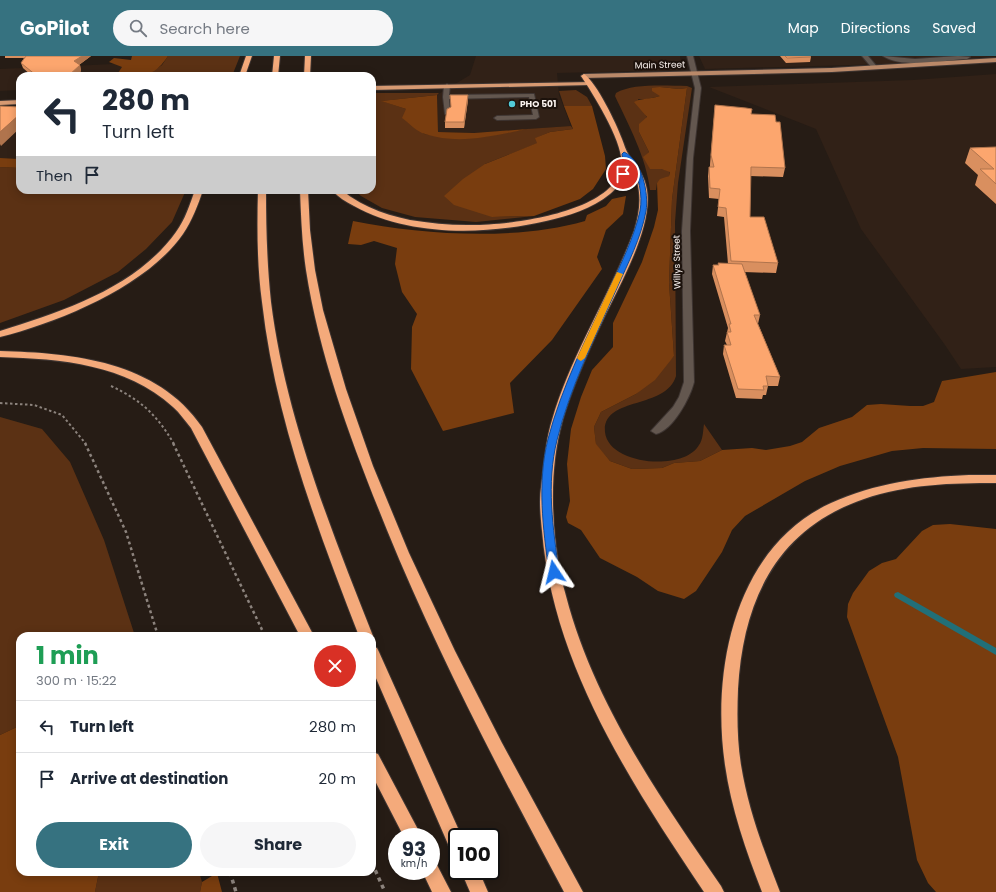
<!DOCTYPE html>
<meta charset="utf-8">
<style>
body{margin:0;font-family:Poppins,sans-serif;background:#f6f6f7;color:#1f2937;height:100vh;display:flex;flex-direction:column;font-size:15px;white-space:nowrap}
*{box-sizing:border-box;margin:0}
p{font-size:13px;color:#747a83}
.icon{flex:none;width:22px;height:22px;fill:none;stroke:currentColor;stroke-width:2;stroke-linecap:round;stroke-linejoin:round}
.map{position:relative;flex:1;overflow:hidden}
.panel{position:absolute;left:16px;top:576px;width:360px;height:244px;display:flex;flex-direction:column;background:#fff;border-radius:12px;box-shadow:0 2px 10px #0003}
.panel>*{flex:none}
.top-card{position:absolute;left:16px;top:16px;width:360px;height:122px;border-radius:12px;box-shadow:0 2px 10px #0003;background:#fff;color:#1f2937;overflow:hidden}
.speed{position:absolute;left:388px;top:772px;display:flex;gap:8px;font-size:20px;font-weight:700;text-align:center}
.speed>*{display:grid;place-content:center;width:52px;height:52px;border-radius:50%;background:#fff;box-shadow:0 2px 10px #0003;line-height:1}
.speed small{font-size:10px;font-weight:400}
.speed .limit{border:2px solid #111;border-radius:6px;background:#fff;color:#111}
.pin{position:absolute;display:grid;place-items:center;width:34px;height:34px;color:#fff;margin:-17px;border:2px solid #fff;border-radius:50%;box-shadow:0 1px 4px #0007}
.me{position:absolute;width:44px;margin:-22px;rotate:350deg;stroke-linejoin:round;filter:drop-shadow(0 0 3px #0008)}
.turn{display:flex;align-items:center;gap:14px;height:84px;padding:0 20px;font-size:18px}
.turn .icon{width:52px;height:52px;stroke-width:2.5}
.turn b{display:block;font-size:28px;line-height:34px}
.then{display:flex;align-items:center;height:38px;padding:0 20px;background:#0003;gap:8px;font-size:15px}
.round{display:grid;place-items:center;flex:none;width:42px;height:42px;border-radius:21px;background:#f6f6f7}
.head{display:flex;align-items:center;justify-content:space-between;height:68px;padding:0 20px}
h1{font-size:24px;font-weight:700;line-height:30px;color:#1e9e55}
.action{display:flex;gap:8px;margin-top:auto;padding:8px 20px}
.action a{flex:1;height:46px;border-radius:24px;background:#367280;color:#fff;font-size:16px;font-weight:700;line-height:46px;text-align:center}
.action a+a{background:#f6f6f7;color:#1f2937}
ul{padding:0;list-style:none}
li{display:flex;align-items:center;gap:12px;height:52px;padding:0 20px;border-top:1px solid #e0e1e3}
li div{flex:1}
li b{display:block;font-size:15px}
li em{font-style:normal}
header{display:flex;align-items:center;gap:24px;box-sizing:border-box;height:56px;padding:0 20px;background:#367280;color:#fff}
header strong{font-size:19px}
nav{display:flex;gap:22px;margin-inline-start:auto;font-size:14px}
.search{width:280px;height:36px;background:#f6f6f7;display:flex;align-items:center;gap:10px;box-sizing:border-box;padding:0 14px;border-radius:22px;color:#747a83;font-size:15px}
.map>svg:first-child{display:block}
</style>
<header>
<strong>GoPilot</strong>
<div class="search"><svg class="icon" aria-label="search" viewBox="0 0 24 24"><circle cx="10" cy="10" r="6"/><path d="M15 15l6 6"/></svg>Search here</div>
<nav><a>Map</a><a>Directions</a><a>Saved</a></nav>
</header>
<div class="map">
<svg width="996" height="836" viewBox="0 0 996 836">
<rect width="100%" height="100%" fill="#261c15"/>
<path fill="#312117" d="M 476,0 L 680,0 L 682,14 L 557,17 L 559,39 L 571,70 L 474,77 L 438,76 L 437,39 L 470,19 Z
M 699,0 L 996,0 L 886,8 L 705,13 Z
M 115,8 L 123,11 L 116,20 L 20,20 L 20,34 L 0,35 L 0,13 Z
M 996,18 L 996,311 L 961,313 L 945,289 L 861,173 L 816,73 L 709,31 L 913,24 Z
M 20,50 L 20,103 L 0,102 L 0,51 Z"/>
<path fill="#5b3114" d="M 168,0 L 240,0 L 232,20 L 147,20 L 148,18 L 162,9 Z
M 687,30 L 692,32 L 678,127 L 675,166 L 676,320 C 666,354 602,340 605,376 C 608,409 684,416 699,389 C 703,384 703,375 704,368 L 722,394 L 700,405 L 674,407 L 662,412 L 632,413 L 610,405 L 596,389 L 594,371 L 601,356 L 636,338 L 674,300 L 669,227 L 672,143 L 687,32 L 679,33 L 660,31 L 661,40 L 647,43 L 638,43 L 647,62 L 639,76 L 649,96 L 644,101 L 650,112 L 661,113 L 670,115 L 669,120 L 657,127 L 656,134 L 650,134 C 646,101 629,70 615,40 L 616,37 C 633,27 667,30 687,30 Z
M 576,34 L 587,41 L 592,50 L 564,50 L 559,35 Z
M 372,37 L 439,37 L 437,39 L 382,45 L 406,53 L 424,78 L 474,82 L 527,73 L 571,70 L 573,73 L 550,76 L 536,82 L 538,87 L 485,108 L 492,161 L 534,160 L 476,166 L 415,161 L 382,152 L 361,140 L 354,134 L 372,134 Z
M 0,111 L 20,112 L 20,134 L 186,134 L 172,166 L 146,193 L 118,216 L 64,244 L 0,267 Z
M 0,361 L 42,373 L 70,406 L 104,484 L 135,580 L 20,580 L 20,680 L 19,670 L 0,679 Z
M 99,816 L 199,816 L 202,826 L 200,836 L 95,836 Z"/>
<path fill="#793d0f" d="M 132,0 L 168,0 C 153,23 141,20 116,20 L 122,11 L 109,6 L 114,2 L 131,4 Z
M 660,31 L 679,33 L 687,32 L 672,143 L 669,227 L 674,300 L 655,324 L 636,338 L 601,356 L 594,371 L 596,388 L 610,405 L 632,413 L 662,412 L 674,407 L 700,405 L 722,394 L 752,392 L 766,394 L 790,390 L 802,386 L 819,372 L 852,361 L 867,349 L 881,348 L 910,350 L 923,350 L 934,346 L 942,325 L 996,316 L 996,393 L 923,392 L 892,395 L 840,410 L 805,425 L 745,460 L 732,474 L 722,496 L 696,535 L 684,543 L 658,535 L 637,521 L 600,502 L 581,474 L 568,467 L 566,461 L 570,445 L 567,408 L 571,373 L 581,341 L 592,314 L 613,291 L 613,267 L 642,206 L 654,171 L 658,154 L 657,127 L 660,123 L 669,120 L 670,116 L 661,113 L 650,113 L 643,101 L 649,96 L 639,76 L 639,68 L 647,61 L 634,46 C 641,42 651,43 660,40 L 652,35 L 652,32 Z
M 437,39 L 438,76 L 474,77 L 527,73 C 494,80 458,89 425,78 C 417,76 409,67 402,62 L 406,53 L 381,45 Z
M 564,50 L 592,50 L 605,100 L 606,113 L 593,133 L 580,143 L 534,160 L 492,161 L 454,149 L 444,140 L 463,123 L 485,108 L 537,87 L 535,82 L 550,76 L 573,73 Z
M 0,102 L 20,103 L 20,112 L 0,111 Z
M 626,140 L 623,158 L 606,174 L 597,201 L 602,213 L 552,284 L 510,327 L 514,357 L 443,375 L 411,313 L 412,271 L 417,258 L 402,236 L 395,208 L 397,192 L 374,185 L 361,189 L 348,188 L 353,165 C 424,179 515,185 585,165 L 587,159 L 606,150 L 612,143 Z
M 950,468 L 996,473 L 996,836 L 936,836 L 928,827 L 917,804 L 898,701 L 847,561 L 848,548 L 853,537 L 869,515 L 882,507 L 896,503 L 922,475 L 933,469 Z
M 19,670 L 20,816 L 99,816 L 95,836 L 0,836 L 0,679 Z
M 217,817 L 222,836 L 200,836 L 202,826 Z"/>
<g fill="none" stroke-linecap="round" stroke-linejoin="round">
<path fill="#216f78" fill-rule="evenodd" d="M 898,536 L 996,592 L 996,599 L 895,541 L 894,539 L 895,537 Z"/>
<g stroke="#3e3532" stroke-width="2">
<path id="service" d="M 883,0 L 915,3 L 958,0 L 970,1 L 967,3 C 945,4 902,13 883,0 Z
M 447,28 L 450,30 L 449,39 L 534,38 L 539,61 L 536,63 L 497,64 L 494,62 L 497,60 L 533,59 L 529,41 L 449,43 L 450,57 L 445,58 L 443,41 L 444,30 Z"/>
</g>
<g stroke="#3e3532" stroke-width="2">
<path id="minor" d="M 687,0 L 693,0 L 701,32 L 693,102 L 690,175 L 694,326 C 690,342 673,374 656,378 L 651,375 L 673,351 L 679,341 L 684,326 L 682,175 L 687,102 L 695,32 Z
M 862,0 L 868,0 L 878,12 L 877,13 L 873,13 Z"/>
</g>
<g stroke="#3e3532" stroke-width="2">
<path id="primary" d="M 996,2 L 996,6 L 832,16 L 584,22 L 581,20 L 584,18 L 832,12 Z"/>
</g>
<g stroke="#3e3532" stroke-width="2">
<path id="trunk" d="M 592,26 L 592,28 L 590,29 L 372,34 L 372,30 Z
M 20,44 L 20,48 L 0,49 L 0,45 Z"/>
</g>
<g stroke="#3e3532" stroke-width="2">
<path id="motorway" d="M 246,0 L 252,0 L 245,20 L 239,20 Z
M 274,0 L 280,0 L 278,20 L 272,20 Z
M 305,0 L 311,0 L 310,20 L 304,20 Z
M 584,18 C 597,27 616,67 622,83 C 624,88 626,95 629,99 C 637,110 645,120 647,134 C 653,172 619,230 603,264 C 588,296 573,329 563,363 C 550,408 551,459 558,505 C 559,517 563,528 566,540 C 594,647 659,740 721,830 L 724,836 L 704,836 C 631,727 553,609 542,475 C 541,465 540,455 540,446 C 540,435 542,424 543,414 C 545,397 547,380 552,364 C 571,298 610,240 634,175 C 641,152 643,130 629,109 C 629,120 618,131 610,138 C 592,153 568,160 546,165 C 486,179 410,181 354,150 C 346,146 338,141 332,134 C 335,134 339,133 341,134 C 344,135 348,139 351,141 C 357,145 363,148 369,151 C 382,157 396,161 410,164 C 429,167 448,169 467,169 C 505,170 610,158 621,113 C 627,91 593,38 581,20 Z
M 195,134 L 203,134 C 198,149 192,165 183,178 C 147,230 60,266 0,281 L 0,275 C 63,255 136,232 176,176 C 185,164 190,148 195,134 Z
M 258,134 L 266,134 C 266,172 267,208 271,246 C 285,359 331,474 373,580 L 372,582 L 372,580 L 359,580 C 317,472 275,361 262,246 C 257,209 257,172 258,134 Z
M 300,134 L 308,134 L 310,174 L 315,214 L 323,254 L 346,333 L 373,410 L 409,497 L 455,595 L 502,687 L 583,836 L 564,836 C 501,718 438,599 387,474 C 353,390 320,304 306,214 C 302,187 301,161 300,134 Z
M 0,295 C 73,297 157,305 202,371 L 314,580 L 300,580 L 191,372 C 185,365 180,357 173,351 C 125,308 62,303 0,301 Z
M 969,419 L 996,419 L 996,427 C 952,427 907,428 864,443 C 776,473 743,545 738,633 C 737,658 737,684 741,709 C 748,753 764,795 780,836 L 762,836 C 746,795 731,752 725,709 C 711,613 735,491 831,447 C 875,427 921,421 969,419 Z
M 372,590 L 377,592 L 379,596 L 462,781 L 457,781 L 457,797 L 451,795 L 372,613 Z
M 372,696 L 378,698 L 422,781 L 404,781 L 372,719 Z
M 431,806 L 437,809 L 451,836 L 432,836 L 422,815 L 431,815 Z
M 461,815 L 479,815 L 488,836 L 470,836 Z"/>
</g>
<path stroke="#8c837d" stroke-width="2" stroke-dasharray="2.5 2.5" stroke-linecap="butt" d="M 111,330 C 141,344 157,359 174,388
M 0,347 L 34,349 L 62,359 L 86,388"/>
<path stroke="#8c837d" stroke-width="2.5" stroke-dasharray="3 3" stroke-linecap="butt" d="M 85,387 L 126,476 L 158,580
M 173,387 L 265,580"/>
<path stroke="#8c837d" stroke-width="3.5" stroke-dasharray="4 4" stroke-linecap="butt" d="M 372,807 L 385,836
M 230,816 L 236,836"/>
<use href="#service" fill="#63574f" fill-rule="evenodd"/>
<use href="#minor" fill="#63574f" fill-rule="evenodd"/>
<use href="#primary" fill="#ba8969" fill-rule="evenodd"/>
<use href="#trunk" fill="#d79a72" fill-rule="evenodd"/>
<use href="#motorway" fill="#f4aa7b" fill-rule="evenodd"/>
</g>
<path fill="#d98f5f" d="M 5,0 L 91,0 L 79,9 L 80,9 L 81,15 L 76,20 L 32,20 L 23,12 L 21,7 L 24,2 L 5,2 Z
M 780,0 L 810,0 L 811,1 L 810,6 L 786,7 Z
M 468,44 L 464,72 L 445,72 L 445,66 Z
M 715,49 L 751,58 L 776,66 L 785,112 L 783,121 L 750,120 L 750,161 L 778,207 L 776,217 L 744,216 L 760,259 L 758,268 L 780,321 L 778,330 L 768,330 L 766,339 L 763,339 L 762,343 L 736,342 L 723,298 L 724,289 L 727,289 L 725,285 L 728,272 L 712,218 L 713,209 L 718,209 L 718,207 L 728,208 L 724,161 L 717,160 L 719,143 L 709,142 L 708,120 L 709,111 L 710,111 L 710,108 Z
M 996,91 L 996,148 L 975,129 L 978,119 L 965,107 L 970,92 Z"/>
<path fill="#b0744d" d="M 82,0 L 91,0 L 76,11 L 74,5 Z
M 80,9 L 81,15 L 76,20 L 68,20 Z
M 468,39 L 468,44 L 464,72 L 464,66 Z
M 20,58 L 20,72 L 1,90 L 0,88 L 0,76 Z"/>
<path fill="#fca66e" stroke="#b0744d" d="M 26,0 L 82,0 L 74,5 L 80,9 L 68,20 L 37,20 L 21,7 Z
M 785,0 L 810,0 L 811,1 L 787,2 Z
M 450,39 L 468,39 L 464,66 L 445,66 L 447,53 L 451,51 Z
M 715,49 L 746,52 L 752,53 L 751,58 L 775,59 L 776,66 L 780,66 L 785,112 L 751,111 L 750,161 L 764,161 L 778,207 L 731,205 L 726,152 L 718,151 L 720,133 L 710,132 L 709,111 L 714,111 L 711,99 Z
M 0,50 L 20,51 L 20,58 L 0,76 Z
M 996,91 L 996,128 L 980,113 L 994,113 L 970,92 Z
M 718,207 L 742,208 L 760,259 L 754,259 L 780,321 L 766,320 L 768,330 L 763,330 L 764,334 L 738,333 L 724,289 L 731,289 L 727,276 L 731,276 L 729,268 L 731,268 L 713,209 L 719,209 Z"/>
<path fill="#1a73e8" stroke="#114b97" d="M 624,96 C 642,104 649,138 646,155 C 641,182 628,207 617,232 C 595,281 570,331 557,384 C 546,428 553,472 559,516 L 558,519 L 550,519 L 549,516 C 543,472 537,427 548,383 C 562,330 587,281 610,232 C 621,207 634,182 640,155 C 643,139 639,119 629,106 L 625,119 L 620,118 L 623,106 L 622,98 Z"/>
<path fill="#f59e0b" d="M 617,216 L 623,218 L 585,302 L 581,305 L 579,304 L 577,302 Z"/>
<circle fill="#52cbd9" stroke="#1c120c" stroke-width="1.5" cx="512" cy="48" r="4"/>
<g text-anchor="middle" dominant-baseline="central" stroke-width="4" stroke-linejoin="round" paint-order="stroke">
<g font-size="9" fill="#fbf3ef" stroke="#1c120c">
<text transform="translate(660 9) rotate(-1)">Main Street</text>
<text transform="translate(677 206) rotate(-91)">Willys Street</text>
</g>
<g font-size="9" font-weight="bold" fill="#fbf3ef" stroke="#1c120c" text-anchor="start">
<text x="520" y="48">PHO 501</text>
</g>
</g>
</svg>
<div class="speed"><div>93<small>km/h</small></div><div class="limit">100</div></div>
<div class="pin" style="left:623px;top:118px;background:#d93025"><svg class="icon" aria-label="arrive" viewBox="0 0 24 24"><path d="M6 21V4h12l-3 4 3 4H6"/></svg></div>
<svg class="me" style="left:554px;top:516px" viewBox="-20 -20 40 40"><path d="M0-17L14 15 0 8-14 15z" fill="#1a73e8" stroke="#fff" stroke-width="4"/></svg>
<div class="top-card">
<div class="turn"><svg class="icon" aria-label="left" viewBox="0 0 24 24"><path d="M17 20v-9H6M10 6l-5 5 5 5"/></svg><div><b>280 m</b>Turn left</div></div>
<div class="then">Then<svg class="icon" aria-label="arrive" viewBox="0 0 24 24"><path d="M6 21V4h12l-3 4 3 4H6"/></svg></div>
</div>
<section class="panel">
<div class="head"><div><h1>1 min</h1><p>300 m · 15:22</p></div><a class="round" style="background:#d93025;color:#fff"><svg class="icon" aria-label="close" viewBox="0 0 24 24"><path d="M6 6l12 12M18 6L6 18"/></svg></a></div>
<ul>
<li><svg class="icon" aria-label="left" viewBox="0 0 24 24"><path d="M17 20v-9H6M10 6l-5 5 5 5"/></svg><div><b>Turn left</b></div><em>280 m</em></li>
<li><svg class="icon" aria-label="arrive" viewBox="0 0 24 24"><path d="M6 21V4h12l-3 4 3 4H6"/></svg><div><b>Arrive at destination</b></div><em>20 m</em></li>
</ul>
<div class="action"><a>Exit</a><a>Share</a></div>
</section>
</div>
